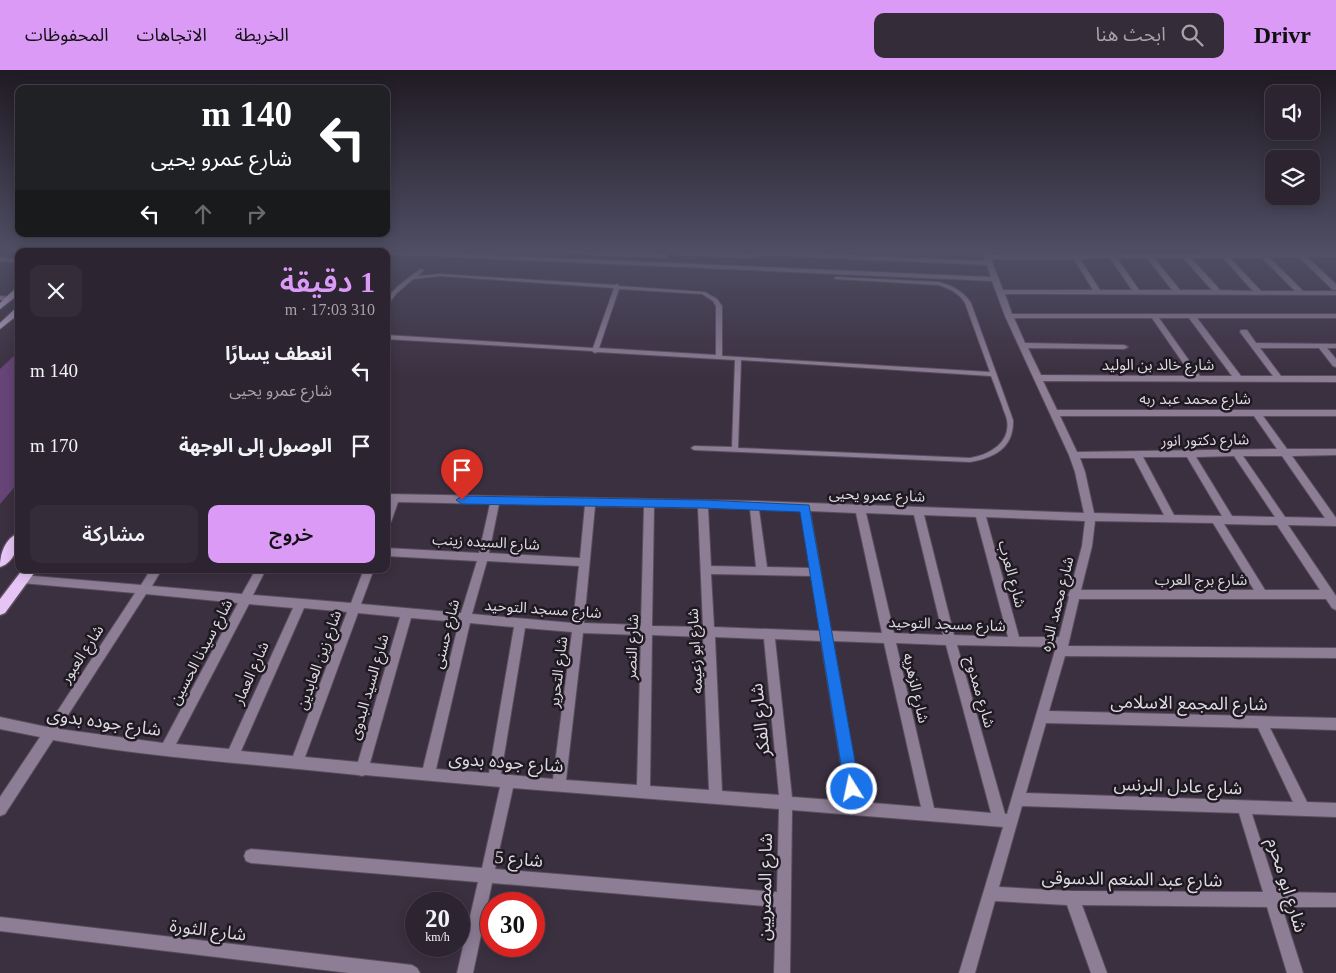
<!DOCTYPE html>
<html lang="ar">
<meta charset="utf-8">
<style>
body{margin:0;font-family:"Times New Roman","Noto Sans Arabic",serif;background:#342c38;color:#f1f3f6;direction:rtl;height:100vh;display:flex;flex-direction:column;font-size:19px;white-space:nowrap}
*{box-sizing:border-box;margin:0}
p{font-size:16px;color:#a6a4ab}
.icon{flex:none;width:28px;height:28px;fill:none;stroke:currentColor;stroke-width:2;stroke-linecap:round;stroke-linejoin:round}
.map{position:relative;flex:1;overflow:hidden;direction:ltr}
.drawer{position:absolute;left:15px;top:178px;width:375px;height:325px;display:flex;flex-direction:column;background:#2c2430;border-radius:10px;box-shadow:0 2px 12px #0003,0 0 0 1px #48414c;direction:rtl}
.drawer>*{flex:none}
.hud{position:absolute;left:15px;top:15px;width:375px;height:152px;border-radius:10px;box-shadow:0 2px 12px #0003,0 0 0 1px #48414c;direction:rtl;background:#202124;color:#fff;overflow:hidden}
.fabs{position:absolute;left:1265px;top:15px;display:grid;gap:10px}
.fabs a{display:grid;place-items:center;width:55px;height:55px;border-radius:10px;background:#2c2430;box-shadow:0 2px 12px #0003,0 0 0 1px #48414c;font-size:25px}
.speed{position:absolute;left:405px;top:822px;display:flex;gap:10px;font-size:25px;font-weight:700;text-align:center}
.speed>*{display:grid;place-content:center;width:65px;height:65px;border-radius:50%;background:#2c2430;box-shadow:0 2px 12px #0003,0 0 0 1px #48414c;line-height:1}
.speed small{font-size:12px;font-weight:400}
.speed .limit{border:8px solid #d22;background:#fff;color:#111}
.pin{position:absolute;display:grid;place-items:center;width:42px;height:42px;color:#fff;margin:-51px -21px;border-radius:50% 50% 50% 0;rotate:-45deg;box-shadow:0 0 5px #0007}
.pin .icon{rotate:45deg}
.me{position:absolute;width:55px;margin:-28px;rotate:350deg;stroke-linejoin:round;filter:drop-shadow(0 0 4px #0008)}
.turn{display:flex;align-items:center;gap:18px;height:105px;padding:0 15px;font-size:22px}
.turn .icon{width:65px;height:65px;stroke-width:2.5}
.turn b{display:block;font-size:35px;line-height:42px}
.lanes{display:flex;align-items:center;height:48px;padding:0 15px;background:#0003;justify-content:center;gap:25px;direction:ltr}
.lanes .off{opacity:.35}
.round{display:grid;place-items:center;flex:none;width:52px;height:52px;border-radius:10px;background:#342c38}
.summary{display:flex;align-items:center;justify-content:space-between;height:85px;padding:0 15px}
h1{font-size:30px;font-weight:600;line-height:38px;color:#da9af6}
.primary-button{display:flex;gap:10px;margin-top:auto;padding:10px 15px}
.primary-button a{flex:1;height:58px;border-radius:10px;background:#da9af6;color:#111;font-size:20px;font-weight:600;line-height:58px;text-align:center}
.primary-button a+a{background:#342c38;color:#f1f3f6}
ul{padding:0;list-style:none}
li{display:flex;align-items:center;gap:15px;height:75px;padding:0 15px}
li div{flex:1}
li b{display:block;font-size:19px}
li em{font-style:normal}
header{display:flex;align-items:center;gap:30px;box-sizing:border-box;height:70px;padding:0 25px;background:#da9af6;color:#111}
header strong{font-size:24px}
nav{display:flex;gap:28px;margin-inline-start:auto;font-size:18px}
.search{width:350px;height:45px;background:#342c38;display:flex;align-items:center;gap:12px;box-sizing:border-box;padding:0 18px;border-radius:10px;color:#a6a4ab;font-size:19px}
.map>svg:first-child{display:block}
</style>
<header>
<strong>Drivr</strong>
<div class="search"><svg class="icon" aria-label="search" viewBox="0 0 24 24"><circle cx="10" cy="10" r="6"/><path d="M15 15l6 6"/></svg>ابحث هنا</div>
<nav><a>الخريطة</a><a>الاتجاهات</a><a>المحفوظات</a></nav>
</header>
<div class="map">
<svg width="1336" height="903" viewBox="0 0 1336 903">
<rect width="100%" height="100%" fill="#3b3040"/>
<path fill="#674477" d="M 19,281 L 19,412 L 0,434 L 0,299 Z"/>
<g fill="none" stroke-linecap="round" stroke-linejoin="round">
<g stroke="#594e5d" stroke-width="2">
<path id="lane" d="M 420,199 L 424,200 L 418,206 L 440,204 L 615,215 L 617,214 L 619,216 L 705,222 L 717,229 L 722,236 L 722,286 L 990,302 L 965,233 C 959,223 950,219 939,215 L 836,209 L 834,208 L 836,207 L 939,212 C 953,216 963,221 971,233 L 1013,350 C 1014,378 994,388 970,392 L 694,380 L 691,378 L 694,376 L 732,377 L 735,290 L 597,282 L 595,283 L 592,281 L 386,269 L 386,265 L 593,278 L 614,218 L 440,206 L 413,209 L 397,223 L 388,234 L 386,234 C 386,222 411,207 420,199 ZM 619,219 L 702,224 L 713,231 L 716,236 L 716,285 L 599,278 ZM 741,290 L 991,306 C 995,316 998,325 1002,335 C 1003,340 1006,345 1007,350 C 1011,373 989,385 970,388 L 738,378 Z"/>
</g>
<g stroke="#594e5d" stroke-width="2">
<path id="street" d="M 383,181 L 401,181 L 991,207 L 987,195 L 765,185 L 750,188 L 680,185 L 677,183 L 680,181 L 750,184 L 765,181 L 985,191 L 982,181 L 988,181 L 990,185 L 1336,183 L 1336,187 L 1307,187 L 1336,214 L 1336,220 L 1333,220 L 1299,187 L 1269,187 L 1303,221 L 1336,221 L 1336,225 L 1005,224 L 1012,244 L 1336,244 L 1336,248 L 1197,248 L 1241,306 L 1273,306 L 1240,262 L 1241,260 L 1247,260 L 1256,273 L 1336,274 L 1336,278 L 1327,278 L 1336,289 L 1336,297 L 1333,296 L 1319,278 L 1260,278 L 1281,306 L 1336,306 L 1336,312 L 1043,311 L 1057,340 L 1336,340 L 1336,346 L 1263,346 L 1287,379 L 1336,379 L 1336,385 L 1292,386 L 1336,448 L 1336,456 L 1288,455 L 1336,526 L 1336,540 L 1332,538 L 1326,529 L 1079,529 L 1068,576 L 1336,578 L 1336,588 L 1065,586 L 1049,641 L 1336,648 L 1336,660 L 1270,658 L 1307,732 L 1336,733 L 1336,747 L 1252,744 L 1277,822 L 1336,823 L 1336,837 L 1282,837 L 1303,903 L 1287,903 L 1267,837 L 1082,835 L 1107,903 L 1091,903 L 1067,835 L 995,831 L 975,903 L 959,903 L 1003,757 L 792,740 L 790,903 L 774,903 L 776,837 L 492,813 L 473,903 L 457,903 L 478,812 L 251,793 L 246,791 L 244,786 L 246,781 L 251,779 L 482,798 L 500,717 L 365,705 L 362,706 L 358,705 C 256,694 153,688 53,670 L 5,744 L 0,746 L 0,727 L 40,667 L 0,659 L 0,647 L 47,657 L 135,523 L 22,513 L 18,512 L 17,509 L 18,506 L 22,505 L 141,515 L 151,499 L 162,499 L 152,516 L 242,524 L 256,499 L 266,499 L 253,525 L 351,533 L 364,499 L 374,499 L 361,534 L 461,543 L 477,491 L 386,486 L 386,478 L 479,483 L 490,434 L 398,432 L 391,452 L 386,456 L 386,438 L 389,432 L 386,432 L 386,424 L 754,431 L 1084,443 L 1075,402 L 1069,385 L 1005,246 L 992,211 L 386,184 L 386,181 ZM 1109,188 L 1110,188 L 1132,220 L 1100,220 L 1080,189 ZM 1117,188 L 1147,188 L 1172,220 L 1139,220 ZM 1154,188 L 1183,188 L 1212,220 L 1180,220 ZM 1191,188 L 1223,188 L 1253,221 L 1220,220 ZM 1230,188 L 1262,188 L 1295,221 L 1261,221 ZM 991,189 L 1074,189 L 1093,220 L 1003,220 ZM 1014,248 L 1152,248 L 1192,306 L 1041,305 L 1028,278 L 1124,279 L 1128,277 L 1124,275 L 1025,273 ZM 1159,248 L 1189,248 L 1232,306 L 1200,306 ZM 1060,346 L 1254,346 L 1277,379 L 1077,382 ZM 1234,386 L 1275,447 L 1232,446 L 1196,387 ZM 1243,386 L 1282,386 L 1325,448 L 1285,447 ZM 1143,387 L 1187,387 L 1222,446 L 1174,445 ZM 1080,388 L 1134,388 L 1164,445 L 1094,443 L 1085,402 ZM 499,434 L 585,435 L 580,488 L 489,483 ZM 595,436 L 644,437 L 641,555 L 584,553 ZM 654,437 L 698,438 L 703,557 L 652,556 ZM 708,438 L 750,439 L 756,497 L 711,496 ZM 759,440 L 801,441 L 810,498 L 767,497 ZM 810,441 L 856,443 L 882,563 L 831,561 ZM 866,443 L 914,445 L 943,565 L 894,563 ZM 924,445 L 976,447 L 1008,567 L 954,565 ZM 986,447 L 1085,451 L 1082,476 L 1070,521 L 1068,525 L 1069,527 L 1059,567 L 1019,567 ZM 1095,451 L 1213,453 L 1254,520 L 1081,520 L 1092,476 ZM 1224,454 L 1277,455 L 1320,520 L 1265,520 ZM 487,491 L 579,496 L 573,553 L 472,544 ZM 711,504 L 811,506 L 820,561 L 714,557 ZM 146,524 L 238,533 L 163,673 L 59,659 ZM 249,534 L 293,538 L 229,679 L 176,674 ZM 304,538 L 347,542 L 293,686 L 241,681 ZM 358,543 L 400,547 L 358,692 L 305,687 ZM 411,548 L 459,552 L 423,698 L 370,693 ZM 470,553 L 514,557 L 489,703 L 436,699 ZM 525,558 L 572,562 L 553,709 L 501,704 ZM 583,563 L 641,565 L 637,715 L 566,710 ZM 652,565 L 703,567 L 709,720 L 650,716 ZM 715,567 L 764,569 L 779,725 L 722,721 ZM 775,569 L 821,571 L 847,731 L 792,727 ZM 833,571 L 884,573 L 921,737 L 861,732 ZM 896,573 L 946,575 L 991,743 L 934,738 ZM 957,575 L 1056,577 L 1007,744 L 1005,744 ZM 1046,653 L 1258,658 L 1293,732 L 1026,723 ZM 513,718 L 779,739 L 777,822 L 495,799 ZM 1022,736 L 1239,743 L 1263,822 L 1072,821 L 999,817 Z
M 558,181 L 665,184 L 668,186 L 665,188 L 561,183 Z
M 0,187 L 19,189 L 19,193 L 0,191 Z
M 0,226 L 12,227 L 13,229 L 9,231 L 0,230 Z
M 0,847 L 412,895 L 417,898 L 420,903 L 349,903 L 0,861 Z"/>
</g>
<g stroke="#594e5d" stroke-width="2">
<path id="secondary" d="M 16,218 L 19,218 L 19,224 L 0,239 L 0,233 Z
M 16,238 L 19,238 L 19,244 L 0,259 L 0,253 Z"/>
</g>
<g stroke="#594e5d" stroke-width="3">
<path id="primary" d="M 19,463 C 19,476 14,493 0,497 C 0,484 5,468 19,463 Z
M 23,499 L 37,499 L 5,543 L 0,545 L 0,529 Z"/>
</g>
<use href="#lane" fill="#8d7d95" fill-rule="evenodd"/>
<use href="#street" fill="#8d7d95" fill-rule="evenodd"/>
<use href="#secondary" fill="#bfa5cc" fill-rule="evenodd"/>
<use href="#primary" fill="#e6c4f6" fill-rule="evenodd"/>
</g>
<linearGradient id="sky" x2="0" y2="1"><stop stop-color="#201a23"/><stop offset="0.59" stop-color="#4f4e64"/><stop offset="1" stop-color="#4f4e64" stop-opacity="0"/></linearGradient>
<rect width="1336" height="307" fill="url(#sky)"/>
<path fill="#1a73e8" stroke="#114b97" d="M 462,426 L 703,430 L 809,435 L 860,719 L 858,724 L 852,727 L 847,724 L 845,719 L 800,442 L 703,438 L 462,434 L 456,430 Z"/>
<g text-anchor="middle" dominant-baseline="central" stroke-width="5" stroke-linejoin="round" paint-order="stroke">
<g font-size="15" fill="#dfd9e3" stroke="#1f1a21">
<text x="1158" y="295">شارع خالد بن الوليد</text>
<text x="1195" y="329">شارع محمد عبد ربه</text>
<text transform="translate(1205 370) rotate(-1)">شارع دكتور انور</text>
<text transform="translate(877 425) rotate(2)">شارع عمرو يحيى</text>
<text transform="translate(486 472) rotate(3)">شارع السيده زينب</text>
<text transform="translate(1012 504) rotate(75)">شارع العرب</text>
<text x="1201" y="510">شارع برج العرب</text>
<text transform="translate(1057 534) rotate(-76)">شارع محمد الدره</text>
<text transform="translate(543 539) rotate(4)">شارع مسجد التوحيد</text>
<text transform="translate(947 554) rotate(2)">شارع مسجد التوحيد</text>
<text transform="translate(446 564) rotate(-76)">شارع حسنى</text>
<text transform="translate(632 577) rotate(-88)">شارع النصر</text>
<text transform="translate(695 581) rotate(-93)">شارع ابو زعيمه</text>
<text transform="translate(201 582) rotate(-62)">شارع سيدنا الحسين</text>
<text transform="translate(82 584) rotate(-57)">شارع العبور</text>
<text transform="translate(319 590) rotate(-70)">شارع زين العابدين</text>
<text transform="translate(558 602) rotate(-83)">شارع التحرير</text>
<text transform="translate(251 603) rotate(-66)">شارع العمار</text>
<text transform="translate(369 617) rotate(-74)">شارع السيد البدوى</text>
<text transform="translate(916 618) rotate(77)">شارع الزهريه</text>
<text transform="translate(980 622) rotate(74)">شارع ممدوح</text>
</g>
<g font-size="18" fill="#dfd9e3" stroke="#1f1a21">
<text transform="translate(1189 633) rotate(1)">شارع المجمع الاسلامى</text>
<text transform="translate(760 650) rotate(-96)">شارع الفكر</text>
<text transform="translate(104 652) rotate(8)">شارع جوده بدوى</text>
<text transform="translate(506 692) rotate(4)">شارع جوده بدوى</text>
<text transform="translate(1178 716) rotate(2)">شارع عادل البرنس</text>
<text transform="translate(519 789) rotate(5)">شارع 5</text>
<text transform="translate(1132 809) rotate(1)">شارع عبد المنعم الدسوقى</text>
<text transform="translate(1287 815) rotate(73)">شارع ابو محرم</text>
<text transform="translate(765 817) rotate(-89)">شارع المصريين</text>
<text transform="translate(208 860) rotate(7)">شارع الثورة</text>
</g>
</g>
</svg>
<div class="fabs">
<a><svg class="icon" aria-label="sound" viewBox="0 0 24 24"><path d="M4 9h4l5-4v14l-5-4H4zM17 9q2 3 0 6"/></svg></a>
<a><svg class="icon" aria-label="layers" viewBox="0 0 24 24"><path d="M12 4l9 5-9 5-9-5zM3 14l9 5 9-5"/></svg></a>
</div>
<div class="speed"><div>20<small>km/h</small></div><div class="limit">30</div></div>
<div class="pin" style="left:462px;top:430px;background:#d93025"><svg class="icon" aria-label="arrive" viewBox="0 0 24 24"><path d="M6 21V4h12l-3 4 3 4H6"/></svg></div>
<svg class="me" style="left:852px;top:719px" viewBox="-20 -20 40 40"><circle r="17" fill="#1a73e8" stroke="#fff" stroke-width="3"/><path d="M0-11L8 9 0 5-8 9z" fill="#fff"/></svg>
<div class="hud">
<div class="turn"><svg class="icon" aria-label="left" viewBox="0 0 24 24"><path d="M17 20v-9H6M10 6l-5 5 5 5"/></svg><div><b>140 m</b>شارع عمرو يحيى</div></div>
<div class="lanes"><svg class="icon" aria-label="left" viewBox="0 0 24 24"><path d="M17 20v-9H6M10 6l-5 5 5 5"/></svg><svg class="icon off" aria-label="ahead" viewBox="0 0 24 24"><path d="M12 20V5M6 11l6-6 6 6"/></svg><svg class="icon off" aria-label="right" viewBox="0 0 24 24"><path d="M7 20v-9h11M14 6l5 5-5 5"/></svg></div>
</div>
<section class="drawer">
<div class="summary"><div><h1>1 دقيقة</h1><p>310 m · 17:03</p></div><a class="round"><svg class="icon" aria-label="close" viewBox="0 0 24 24"><path d="M6 6l12 12M18 6L6 18"/></svg></a></div>
<ul>
<li><svg class="icon" aria-label="left" viewBox="0 0 24 24"><path d="M17 20v-9H6M10 6l-5 5 5 5"/></svg><div><b>انعطف يسارًا</b><p>شارع عمرو يحيى</p></div><em>140 m</em></li>
<li><svg class="icon" aria-label="arrive" viewBox="0 0 24 24"><path d="M6 21V4h12l-3 4 3 4H6"/></svg><div><b>الوصول إلى الوجهة</b></div><em>170 m</em></li>
</ul>
<div class="primary-button"><a>خروج</a><a>مشاركة</a></div>
</section>
</div>
